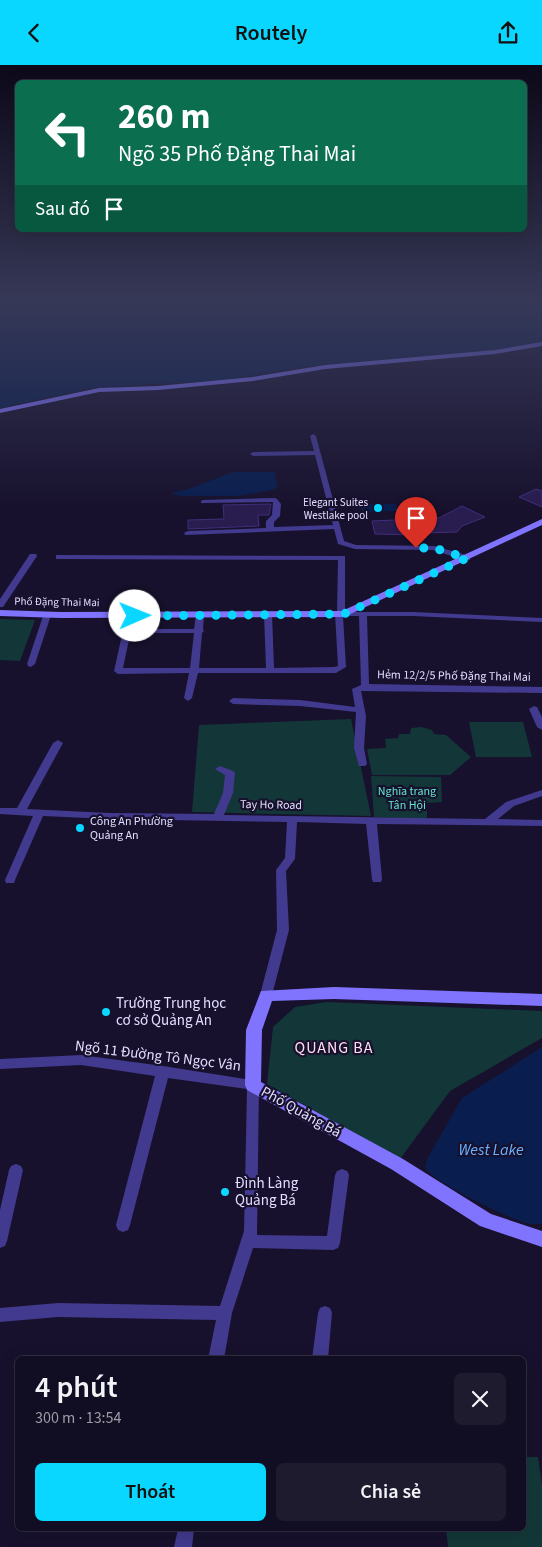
<!DOCTYPE html>
<html lang="vi">
<meta charset="utf-8">
<style>
body{margin:0;font-family:"Source Sans 3",sans-serif;background:#1e1b2f;color:#f1f3f6;height:100vh;display:flex;flex-direction:column;font-size:19px;white-space:nowrap}
*{box-sizing:border-box;margin:0}
p{font-size:16px;color:#9c9ca5}
.icon{flex:none;width:28px;height:28px;fill:none;stroke:currentColor;stroke-width:2;stroke-linecap:round;stroke-linejoin:round}
.map{position:relative;flex:1;overflow:hidden}
.details{position:absolute;left:15px;top:1291px;width:511px;height:175px;display:flex;flex-direction:column;background:#110d22;border-radius:8px;box-shadow:0 5px 20px #0002,0 0 0 1px #302d40}
.details>*{flex:none}
.hud{position:absolute;left:15px;top:15px;width:512px;height:152px;border-radius:8px;box-shadow:0 5px 20px #0002,0 0 0 1px #302d40;background:#0b6e4f;color:#fff;overflow:hidden}
.pin{position:absolute;display:grid;place-items:center;width:42px;height:42px;color:#fff;margin:-51px -21px;border-radius:50% 50% 50% 0;rotate:-45deg;box-shadow:0 0 5px #0007}
.pin .icon{rotate:45deg}
.me{position:absolute;width:55px;margin:-28px;rotate:89deg;stroke-linejoin:round;filter:drop-shadow(0 0 4px #0008)}
.turn{display:flex;align-items:center;gap:18px;height:105px;padding:0 20px;font-size:22px}
.turn .icon{width:65px;height:65px;stroke-width:2.5}
.turn b{display:block;font-size:35px;line-height:42px}
.then{display:flex;align-items:center;height:48px;padding:0 20px;background:#0003;gap:10px;font-size:19px}
.round{display:grid;place-items:center;flex:none;width:52px;height:52px;border-radius:8px;background:#1e1b2f}
.head{display:flex;align-items:center;justify-content:space-between;height:85px;padding:0 20px}
h1{font-size:30px;font-weight:600;line-height:38px}
.cta{display:flex;gap:10px;margin-top:auto;padding:10px 20px}
.cta a{flex:1;height:58px;border-radius:8px;background:#09d7ff;color:#111;font-size:20px;font-weight:600;line-height:58px;text-align:center}
.cta a+a{background:#1e1b2f;color:#f1f3f6}
header{display:flex;justify-content:space-between;align-items:center;height:65px;padding:0 20px;background:#09d7ff;color:#111;font-size:22px;font-weight:600}
.map>svg:first-child{display:block}
</style>
<header><svg class="icon" aria-label="back" viewBox="0 0 24 24"><path d="M15 5l-7 7 7 7"/></svg>Routely<svg class="icon" aria-label="share" viewBox="0 0 24 24"><path d="M12 15V3M7 8l5-5 5 5M5 13v7h14v-7"/></svg></header>
<div class="map">
<svg width="542" height="1482" viewBox="0 0 542 1482">
<rect width="100%" height="100%" fill="#17112d"/>
<path fill="#133738" d="M 0,554 L 35,555 L 20,596 L 0,595 Z
M 351,654 L 371,751 L 192,747 L 199,660 Z
M 469,657 L 523,657 L 532,692 L 476,692 Z
M 421,662 L 432,665 L 434,669 L 446,670 L 471,692 L 450,710 L 372,710 L 367,684 L 386,683 L 385,674 L 398,673 L 399,669 L 410,669 L 411,663 Z
M 371,711 L 441,712 L 442,737 L 427,738 L 427,754 L 374,752 Z
M 326,937 L 542,946 L 542,973 L 450,1026 L 400,1094 L 267,1019 L 273,962 L 295,942 Z
M 524,1392 L 538,1392 L 542,1420 L 542,1482 L 448,1482 L 446,1464 L 524,1464 Z"/>
<path fill="#091e4e" d="M 70,237 L 542,237 L 542,277 L 528,282 L 301,302 L 226,315 L 90,323 L 0,343 L 0,239 Z
M 233,407 L 274,407 L 278,422 L 272,425 L 238,431 L 180,431 L 171,428 L 189,424 Z
M 362,439 L 396,439 L 398,446 L 364,447 L 359,443 Z
M 542,982 L 542,1159 C 538,1159 534,1159 530,1159 C 512,1156 434,1117 425,1103 L 427,1094 L 462,1033 Z"/>
<path fill="#291c4f" stroke="#412d7c" d="M 536,424 L 542,426 L 542,442 L 519,432 Z
M 271,439 L 269,450 L 258,450 L 259,461 L 188,464 L 188,455 L 224,454 L 223,440 Z
M 462,441 L 485,452 L 462,461 L 457,467 L 422,468 L 419,470 L 375,469 L 372,456 L 439,453 Z"/>
<g fill="none" stroke-linecap="round" stroke-linejoin="round">
<path fill="#423a8e" fill-rule="evenodd" d="M 0,237 L 6,237 L 0,239 Z
M 313,369 L 316,371 L 344,476 L 356,480 L 434,481 L 470,491 L 470,495 L 464,495 L 433,485 L 355,484 L 338,479 L 334,464 L 185,470 L 184,468 L 188,466 L 266,463 L 266,456 L 272,450 L 273,437 L 201,438 L 201,436 L 203,435 L 275,433 L 277,434 L 281,439 L 280,451 L 274,457 L 274,462 L 333,460 L 315,390 L 253,391 L 250,389 L 253,387 L 314,386 L 310,371 Z
M 30,489 L 36,489 L 37,491 L 3,542 L 0,542 L 0,534 Z
M 56,490 L 345,491 L 345,547 L 413,547 L 542,553 L 542,557 L 413,551 L 367,551 L 369,619 L 542,622 L 542,628 L 361,626 L 366,651 L 364,683 L 367,699 L 365,701 L 359,701 L 354,683 L 356,647 L 300,641 L 233,639 L 229,636 L 233,633 L 300,635 L 355,642 L 352,624 L 361,620 L 359,551 L 343,551 L 346,602 L 336,608 L 198,608 L 192,633 L 188,636 L 184,633 L 189,608 L 118,609 L 114,606 L 122,570 L 126,568 L 130,570 L 123,603 L 190,603 L 194,568 L 156,568 L 152,566 L 156,564 L 194,564 L 196,550 L 200,548 L 204,550 L 203,564 L 204,566 L 202,568 L 199,603 L 266,603 L 264,549 L 268,547 L 272,549 L 274,603 L 334,602 L 338,601 L 335,549 L 337,547 L 338,495 L 59,494 L 56,494 Z
M 44,548 L 47,548 L 51,550 L 35,599 L 31,602 L 28,601 L 27,599 Z
M 534,641 L 537,642 L 542,652 L 542,665 L 537,662 L 529,644 Z
M 58,675 L 63,678 L 27,744 L 109,748 L 214,749 L 223,728 L 225,710 L 215,704 L 220,701 L 233,706 L 235,708 L 233,728 L 224,750 L 485,754 L 506,737 L 542,725 L 542,731 L 514,741 L 498,754 L 542,755 L 542,761 L 377,759 L 382,814 L 381,817 L 373,817 L 372,814 L 366,759 L 297,757 L 295,794 L 286,806 L 289,865 L 272,930 L 270,933 L 266,935 L 262,933 L 260,930 L 277,865 L 276,805 L 285,793 L 287,757 L 109,754 L 43,751 L 15,815 L 14,818 L 6,818 L 5,815 L 33,751 L 0,749 L 0,743 L 17,743 L 53,678 Z
M 81,990 L 163,1001 L 258,1016 L 259,1020 L 257,1170 L 327,1171 L 335,1110 L 337,1106 L 342,1104 L 347,1106 L 349,1110 L 340,1178 L 338,1183 L 333,1185 L 253,1183 L 232,1248 L 224,1294 L 208,1294 L 216,1255 L 58,1252 L 0,1257 L 0,1243 L 58,1238 L 220,1241 L 244,1166 L 247,1024 L 168,1013 L 130,1160 L 128,1165 L 123,1167 L 118,1165 L 116,1160 L 155,1011 L 81,1000 L 0,1004 L 0,994 Z
M 16,1099 L 21,1101 L 23,1105 L 7,1176 L 5,1181 L 0,1183 L 0,1145 L 9,1105 L 11,1101 Z
M 325,1241 L 330,1243 L 332,1248 L 328,1294 L 312,1294 L 318,1248 L 320,1243 Z
M 178,1464 L 194,1464 L 192,1482 L 174,1482 Z"/>
<path fill="#8074ff" fill-rule="evenodd" d="M 542,277 L 542,281 L 495,289 L 325,304 L 253,316 L 158,325 L 99,327 L 0,348 L 0,344 L 99,323 L 158,321 L 253,312 L 325,300 L 495,285 Z
M 542,454 L 542,460 L 344,552 L 61,553 L 0,551 L 0,545 L 61,547 L 342,546 Z
M 334,922 L 542,929 L 542,941 L 334,934 L 272,936 L 262,965 L 261,1017 L 403,1094 L 491,1149 L 542,1166 L 542,1182 L 480,1161 L 391,1104 L 247,1025 L 245,1020 L 246,965 L 261,926 Z"/>
</g>
<linearGradient id="sky" x2="0" y2="1"><stop stop-color="#0d0919"/><stop offset="0.53" stop-color="#363857"/><stop offset="1" stop-color="#363857" stop-opacity="0"/></linearGradient>
<rect width="542" height="445" fill="url(#sky)"/>
<g fill="none" stroke-linecap="round" stroke-linejoin="round">
<path stroke="#09d7ff" stroke-width="9" stroke-dasharray="0 16.2" d="M 135,551 L 344,549 L 467,493 L 434,483 L 416,483"/>
</g>
<g fill="#09d7ff" stroke="#17112d" stroke-width="2">
<circle cx="378" cy="443" r="5"/>
<circle cx="80" cy="763" r="5"/>
<circle cx="106" cy="947" r="5"/>
<circle cx="225" cy="1127" r="5"/>
</g>
<g text-anchor="middle" dominant-baseline="central" stroke-width="4.5" stroke-linejoin="round" paint-order="stroke">
<g font-size="11" fill="#e3ddff" stroke="#17112d" text-anchor="end">
<text x="368" y="437">Elegant Suites<tspan x="368" dy="13">Westlake pool</tspan></text>
</g>
<g font-size="11" fill="#e3ddff" stroke="#17112d">
<text transform="translate(57 537) rotate(1)">Phố Đặng Thai Mai</text>
</g>
<g font-size="12" fill="#e3ddff" stroke="#17112d">
<text transform="translate(454 611) rotate(1)">Hẻm 12/2/5 Phố Đặng Thai Mai</text>
<text transform="translate(271 740) rotate(1)">Tay Ho Road</text>
</g>
<g font-size="12" fill="#62e6cd" stroke="#17112d">
<text x="407" y="726">Nghĩa trang<tspan x="407" dy="14">Tân Hội</tspan></text>
</g>
<g font-size="12" fill="#e3ddff" stroke="#17112d" text-anchor="start">
<text x="90" y="756">Công An Phường<tspan x="90" dy="14">Quảng An</tspan></text>
</g>
<g font-size="15" fill="#e3ddff" stroke="#17112d" text-anchor="start">
<text x="116" y="938">Trường Trung học<tspan x="116" dy="17">cơ sở Quảng An</tspan></text>
<text x="235" y="1118">Đình Làng<tspan x="235" dy="17">Quảng Bá</tspan></text>
</g>
<g font-size="15" fill="#e3ddff" stroke="#17112d">
<text transform="translate(158 991) rotate(7)">Ngõ 11 Đường Tô Ngọc Vân</text>
<text transform="translate(301 1047) rotate(29)">Phố Quảng Bá</text>
</g>
<g font-size="16" letter-spacing="1" fill="#ffdff1" stroke="#17112d">
<text x="334" y="983">QUANG BA</text>
</g>
<g font-size="16" font-style="italic" fill="#6bb1ff" stroke="#17112d">
<text x="491" y="1085">West Lake</text>
</g>
</g>
</svg>
<div class="pin" style="left:416px;top:483px;background:#d93025"><svg class="icon" aria-label="arrive" viewBox="0 0 24 24"><path d="M6 21V4h12l-3 4 3 4H6"/></svg></div>
<svg class="me" style="left:135px;top:551px" viewBox="-20 -20 40 40"><circle r="19" fill="#fff"/><path d="M0-13L10 11 0 6-10 11z" fill="#09d7ff"/></svg>
<div class="hud">
<div class="turn"><svg class="icon" aria-label="left" viewBox="0 0 24 24"><path d="M17 20v-9H6M10 6l-5 5 5 5"/></svg><div><b>260 m</b>Ngõ 35 Phố Đặng Thai Mai</div></div>
<div class="then">Sau đó<svg class="icon" aria-label="arrive" viewBox="0 0 24 24"><path d="M6 21V4h12l-3 4 3 4H6"/></svg></div>
</div>
<section class="details">
<div class="head"><div><h1>4 phút</h1><p>300 m · 13:54</p></div><a class="round"><svg class="icon" aria-label="close" viewBox="0 0 24 24"><path d="M6 6l12 12M18 6L6 18"/></svg></a></div>
<div class="cta"><a>Thoát</a><a>Chia sẻ</a></div>
</section>
</div>
